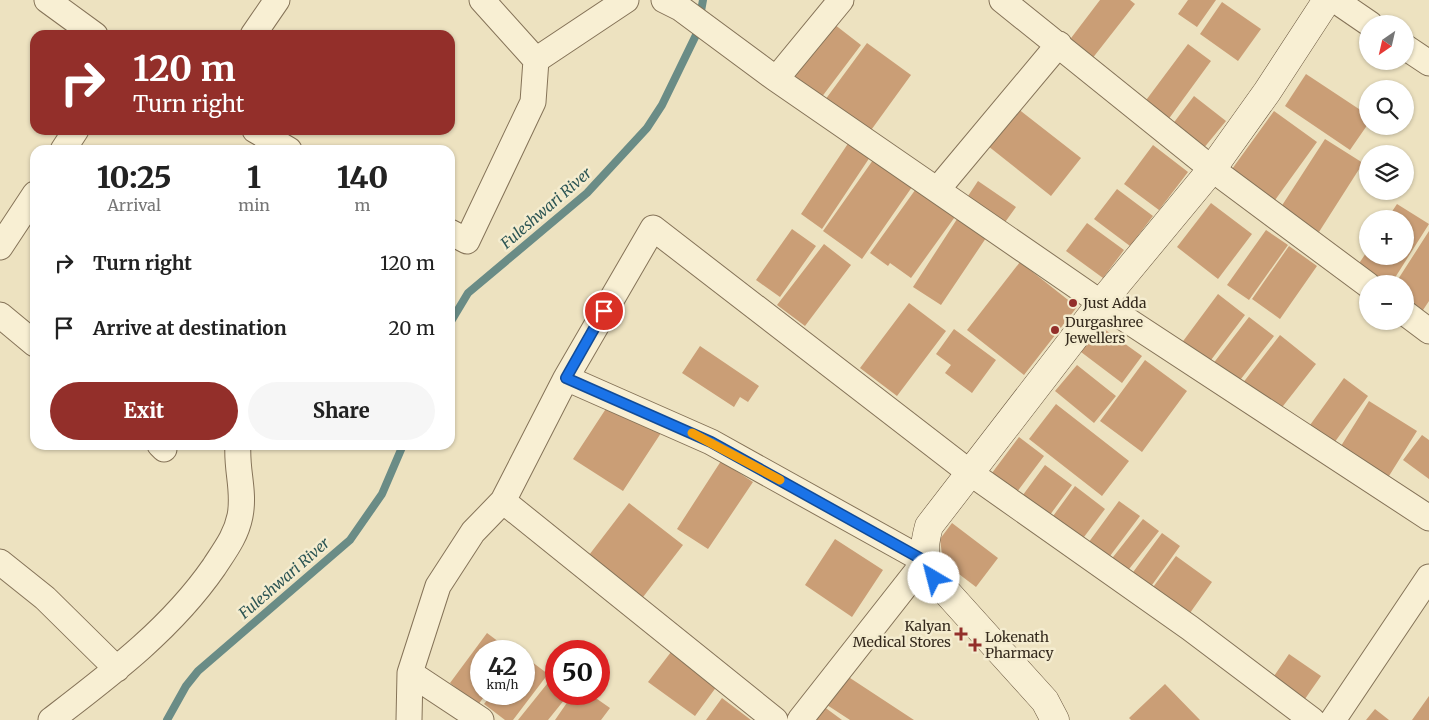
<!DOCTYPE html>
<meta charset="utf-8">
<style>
body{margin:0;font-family:Merriweather,serif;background:#f6f6f6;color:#222;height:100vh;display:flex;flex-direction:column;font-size:19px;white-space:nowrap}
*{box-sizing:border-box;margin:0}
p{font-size:16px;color:#767676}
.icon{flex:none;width:28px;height:28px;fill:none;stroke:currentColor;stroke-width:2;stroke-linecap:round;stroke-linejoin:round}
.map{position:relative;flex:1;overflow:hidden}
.details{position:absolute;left:30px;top:145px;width:425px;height:305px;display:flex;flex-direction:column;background:#fff;border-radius:15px;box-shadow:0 1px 4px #0004}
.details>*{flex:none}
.hud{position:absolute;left:30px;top:30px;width:425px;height:105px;border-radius:15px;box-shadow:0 1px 4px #0004;background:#932f2a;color:#fff;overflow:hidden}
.needle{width:32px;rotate:214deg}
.fabs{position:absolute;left:1359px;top:15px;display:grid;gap:10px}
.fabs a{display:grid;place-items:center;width:55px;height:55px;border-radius:50%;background:#fff;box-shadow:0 1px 4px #0004;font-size:25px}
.speed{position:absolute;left:470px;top:640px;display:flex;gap:10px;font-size:25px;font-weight:700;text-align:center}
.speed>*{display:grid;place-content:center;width:65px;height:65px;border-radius:50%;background:#fff;box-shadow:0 1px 4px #0004;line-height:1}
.speed small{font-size:12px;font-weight:400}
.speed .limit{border:8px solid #d22;background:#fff;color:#111}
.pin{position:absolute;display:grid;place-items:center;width:42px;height:42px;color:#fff;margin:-21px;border:2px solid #fff;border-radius:50%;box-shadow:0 1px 5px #0007}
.me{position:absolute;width:55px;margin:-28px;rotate:323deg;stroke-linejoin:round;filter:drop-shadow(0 0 4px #0008)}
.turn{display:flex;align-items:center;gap:18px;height:105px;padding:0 20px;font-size:22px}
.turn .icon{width:65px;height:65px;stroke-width:2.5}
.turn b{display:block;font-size:35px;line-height:42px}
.eta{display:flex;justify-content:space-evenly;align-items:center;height:85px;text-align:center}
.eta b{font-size:30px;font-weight:800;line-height:35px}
.action{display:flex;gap:10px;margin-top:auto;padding:10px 20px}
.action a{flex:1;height:58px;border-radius:30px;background:#932f2a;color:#fff;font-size:20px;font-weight:800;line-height:58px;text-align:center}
.action a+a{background:#f6f6f6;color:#222}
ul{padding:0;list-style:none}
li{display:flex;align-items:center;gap:15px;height:65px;padding:0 20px}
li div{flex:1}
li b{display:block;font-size:19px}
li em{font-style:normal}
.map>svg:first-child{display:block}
</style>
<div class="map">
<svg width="1429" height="720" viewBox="0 0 1429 720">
<rect width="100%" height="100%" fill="#ede2c0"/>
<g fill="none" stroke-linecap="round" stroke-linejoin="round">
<path stroke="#6a8c86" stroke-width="8" d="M 450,323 L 468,293 L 587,193 L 647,128 L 662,105 L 697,33 L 703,0
M 167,720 L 186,686 L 198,671 L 350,540 L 382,494 L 403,445"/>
</g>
<path fill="#ca9e76" d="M 1100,0 L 1130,0 L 1135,4 L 1088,64 L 1065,46 Z
M 1188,0 L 1216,0 L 1197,27 L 1178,14 Z
M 1222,2 L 1261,29 L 1238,61 L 1200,34 Z
M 830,21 L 861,45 L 821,98 L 789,75 Z
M 867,43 L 911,75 L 869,133 L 825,100 Z
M 1188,44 L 1211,61 L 1165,124 L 1141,107 Z
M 1306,74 L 1368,115 L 1368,124 L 1350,150 L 1285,106 Z
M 1194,96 L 1226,121 L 1203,149 L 1172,125 Z
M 1013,105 L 1081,158 L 1051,196 L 983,142 Z
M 1274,111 L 1317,142 L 1270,207 L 1227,176 Z
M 1325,139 L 1363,163 L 1319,232 L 1281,207 Z
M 849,142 L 870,157 L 822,229 L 801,214 Z
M 1153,145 L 1188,172 L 1159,210 L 1124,184 Z
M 873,160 L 912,187 L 862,259 L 823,231 Z
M 978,181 L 1016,207 L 1003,225 L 966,199 Z
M 918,186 L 957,214 L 911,278 L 890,263 L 888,266 L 870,253 Z
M 1117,189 L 1153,216 L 1130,246 L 1094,219 Z
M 1211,203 L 1252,234 L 1218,279 L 1177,247 Z
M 1397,204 L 1429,224 L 1391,284 L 1374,284 L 1354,271 L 1368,250 L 1368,256 L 1405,256 L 1405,219 L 1387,219 Z
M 959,216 L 988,235 L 941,305 L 913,287 Z
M 1087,223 L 1124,250 L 1103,278 L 1066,251 Z
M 792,229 L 816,246 L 780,297 L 756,280 Z
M 1266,230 L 1288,245 L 1249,300 L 1227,285 Z
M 1429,231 L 1429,301 L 1419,316 L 1405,307 L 1405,284 L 1395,284 Z
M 824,244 L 851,265 L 805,326 L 777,305 Z
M 1289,246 L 1317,266 L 1280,319 L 1252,299 Z
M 1020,262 L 1077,307 L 1024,375 L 967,330 Z
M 1218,294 L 1245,315 L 1205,368 L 1178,348 Z
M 909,303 L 946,331 L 897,396 L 860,368 Z
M 1249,317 L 1274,336 L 1234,388 L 1209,369 Z
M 1100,326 L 1142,356 L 1122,383 L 1081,352 Z
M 954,329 L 996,360 L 972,393 L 945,373 L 951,365 L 936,354 Z
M 1280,335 L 1316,364 L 1276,415 L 1239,388 Z
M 700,346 L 759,386 L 748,402 L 740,397 L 734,407 L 682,373 Z
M 1145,360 L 1187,391 L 1142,452 L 1100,421 Z
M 1077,365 L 1116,396 L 1094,423 L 1055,391 Z
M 1344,378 L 1368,396 L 1329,450 L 1305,432 Z
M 611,401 L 661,433 L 623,491 L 573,459 Z
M 1369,401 L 1417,431 L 1384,484 L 1336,454 Z
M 1056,404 L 1129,461 L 1102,496 L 1029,439 Z
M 1422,435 L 1429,440 L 1429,479 L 1403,460 Z
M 1019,437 L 1044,456 L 1014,496 L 989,477 Z
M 721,461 L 753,482 L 708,549 L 677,529 Z
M 1045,465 L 1072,485 L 1047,519 L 1020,499 Z
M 1075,486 L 1105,509 L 1078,545 L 1048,523 Z
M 1119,501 L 1140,516 L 1104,564 L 1083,550 Z
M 629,503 L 683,545 L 640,601 L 586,559 Z
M 1143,519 L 1159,531 L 1122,578 L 1106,566 Z
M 952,523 L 998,558 L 976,587 L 943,562 L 940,539 Z
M 1162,533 L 1180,546 L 1147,592 L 1128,579 Z
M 835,539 L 883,570 L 852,617 L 805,585 Z
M 1176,556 L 1212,582 L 1185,620 L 1148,594 Z
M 487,633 L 511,651 L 481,651 L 481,694 L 486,694 L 478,705 L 450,683 Z
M 671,652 L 717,686 L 695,716 L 648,682 Z
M 1289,654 L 1321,676 L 1300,706 L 1268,685 Z
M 524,656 L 548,674 L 513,720 L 505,720 L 484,704 L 492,694 L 524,694 Z
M 555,674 L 556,694 L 569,694 L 548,720 L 518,720 Z
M 847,676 L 914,720 L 850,720 L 827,705 Z
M 1165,684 L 1200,720 L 1131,720 L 1129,718 Z
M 573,694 L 590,694 L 610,708 L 601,720 L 555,720 Z
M 1429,696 L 1429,720 L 1412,720 Z
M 722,698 L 751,720 L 706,720 Z
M 823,706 L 842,720 L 812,720 Z
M 1375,709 L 1389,720 L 1366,720 Z"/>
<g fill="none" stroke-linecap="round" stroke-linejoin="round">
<g stroke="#857358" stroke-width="27">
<path id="minor" d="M 47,0 L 95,35
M 664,0 L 680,8 L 776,79 L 841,0
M 1002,0 L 1212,169 L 1368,285
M 1335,0 L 1370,24
M 253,35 L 277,0
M 1405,47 L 1429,63
M 536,60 L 626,0
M 776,79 L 1101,303 L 1429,518
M 255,130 L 289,150
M 63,150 L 76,130
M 937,190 L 1059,44
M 450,232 L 467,241 L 533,102 L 536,60 L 482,0
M 0,247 L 35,194
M 1405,313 L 1429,331
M 0,315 L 35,344
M 566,378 L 711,442 L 925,561 L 800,720
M 160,445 L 164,449
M 503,501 L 775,720
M 0,562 L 45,598 L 117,669
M 410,673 L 481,720
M 51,720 C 111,674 171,629 214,567 C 225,550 236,536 240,516 C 245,491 236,470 238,445
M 409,720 L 410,673 L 438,586 L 473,532 L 503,501 L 566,378 L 653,228 L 969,472 L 1190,628 L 1312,720
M 1333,720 L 1429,577"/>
</g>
<g stroke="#67543c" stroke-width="29">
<path id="secondary" d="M 1055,720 L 1045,701 L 934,578 C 923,557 923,548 929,526 L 1101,303 L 1212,169 L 1267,92 L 1327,0"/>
</g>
<use href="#minor" stroke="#f8efd3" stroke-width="25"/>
<use href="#secondary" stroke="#f8efd3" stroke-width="28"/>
</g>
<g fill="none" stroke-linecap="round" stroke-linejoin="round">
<g stroke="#114b97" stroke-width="12">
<path id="route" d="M 604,311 L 566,378 L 711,442 L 925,561 L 934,578"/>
</g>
<use href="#route" stroke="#1a73e8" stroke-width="9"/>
<path stroke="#f59e0b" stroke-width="9" d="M 692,433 L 780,480"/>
</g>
<g fill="#932f2a" stroke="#f4eccf" stroke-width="2">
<circle cx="1073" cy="303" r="5"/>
<circle cx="1055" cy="330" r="5"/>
<path d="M958.5 626.5h5v5h5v5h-5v5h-5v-5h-5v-5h5z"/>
<path d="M972.5 637.5h5v5h5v5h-5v5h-5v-5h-5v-5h5z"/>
</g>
<g text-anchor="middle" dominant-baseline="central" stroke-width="5" stroke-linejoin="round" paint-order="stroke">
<g font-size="14" fill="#352a1d" stroke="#f4eccf" text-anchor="start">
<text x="1083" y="303">Just Adda</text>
<text x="1065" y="322">Durgashree<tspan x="1065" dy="16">Jewellers</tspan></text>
<text x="951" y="626" text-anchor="end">Kalyan<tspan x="951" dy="16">Medical Stores</tspan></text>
<text x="985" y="637">Lokenath<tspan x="985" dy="16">Pharmacy</tspan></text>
</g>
<g font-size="15" font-style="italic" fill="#2c5554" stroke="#f4eccf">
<text transform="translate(546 208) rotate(-41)">Fuleshwari River</text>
<text transform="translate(284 578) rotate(-41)">Fuleshwari River</text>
</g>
</g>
</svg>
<div class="fabs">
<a><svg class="needle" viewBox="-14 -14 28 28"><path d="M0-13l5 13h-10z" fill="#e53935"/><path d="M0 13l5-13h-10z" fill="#767676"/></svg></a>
<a><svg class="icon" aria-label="search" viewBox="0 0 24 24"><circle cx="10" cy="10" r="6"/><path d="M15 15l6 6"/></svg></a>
<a><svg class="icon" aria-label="layers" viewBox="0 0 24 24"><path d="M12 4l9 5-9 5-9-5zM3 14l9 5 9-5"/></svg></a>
<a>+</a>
<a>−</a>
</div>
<div class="speed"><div>42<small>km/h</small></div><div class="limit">50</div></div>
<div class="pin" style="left:604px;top:311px;background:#d93025"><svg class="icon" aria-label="arrive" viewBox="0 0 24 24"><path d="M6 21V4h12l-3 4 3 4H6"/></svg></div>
<svg class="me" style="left:934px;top:578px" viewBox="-20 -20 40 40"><circle r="19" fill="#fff"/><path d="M0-13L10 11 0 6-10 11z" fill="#1a73e8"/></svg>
<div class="hud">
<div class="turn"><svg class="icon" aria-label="right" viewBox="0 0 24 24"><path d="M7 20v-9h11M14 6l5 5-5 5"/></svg><div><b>120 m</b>Turn right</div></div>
</div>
<section class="details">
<div class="eta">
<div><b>10:25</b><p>Arrival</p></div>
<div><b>1</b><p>min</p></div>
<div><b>140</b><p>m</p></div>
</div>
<ul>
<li><svg class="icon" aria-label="right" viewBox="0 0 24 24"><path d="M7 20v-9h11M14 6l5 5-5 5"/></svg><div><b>Turn right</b></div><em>120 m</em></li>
<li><svg class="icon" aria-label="arrive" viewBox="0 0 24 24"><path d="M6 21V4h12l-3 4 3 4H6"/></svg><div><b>Arrive at destination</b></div><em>20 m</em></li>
</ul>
<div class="action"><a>Exit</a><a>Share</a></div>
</section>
</div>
